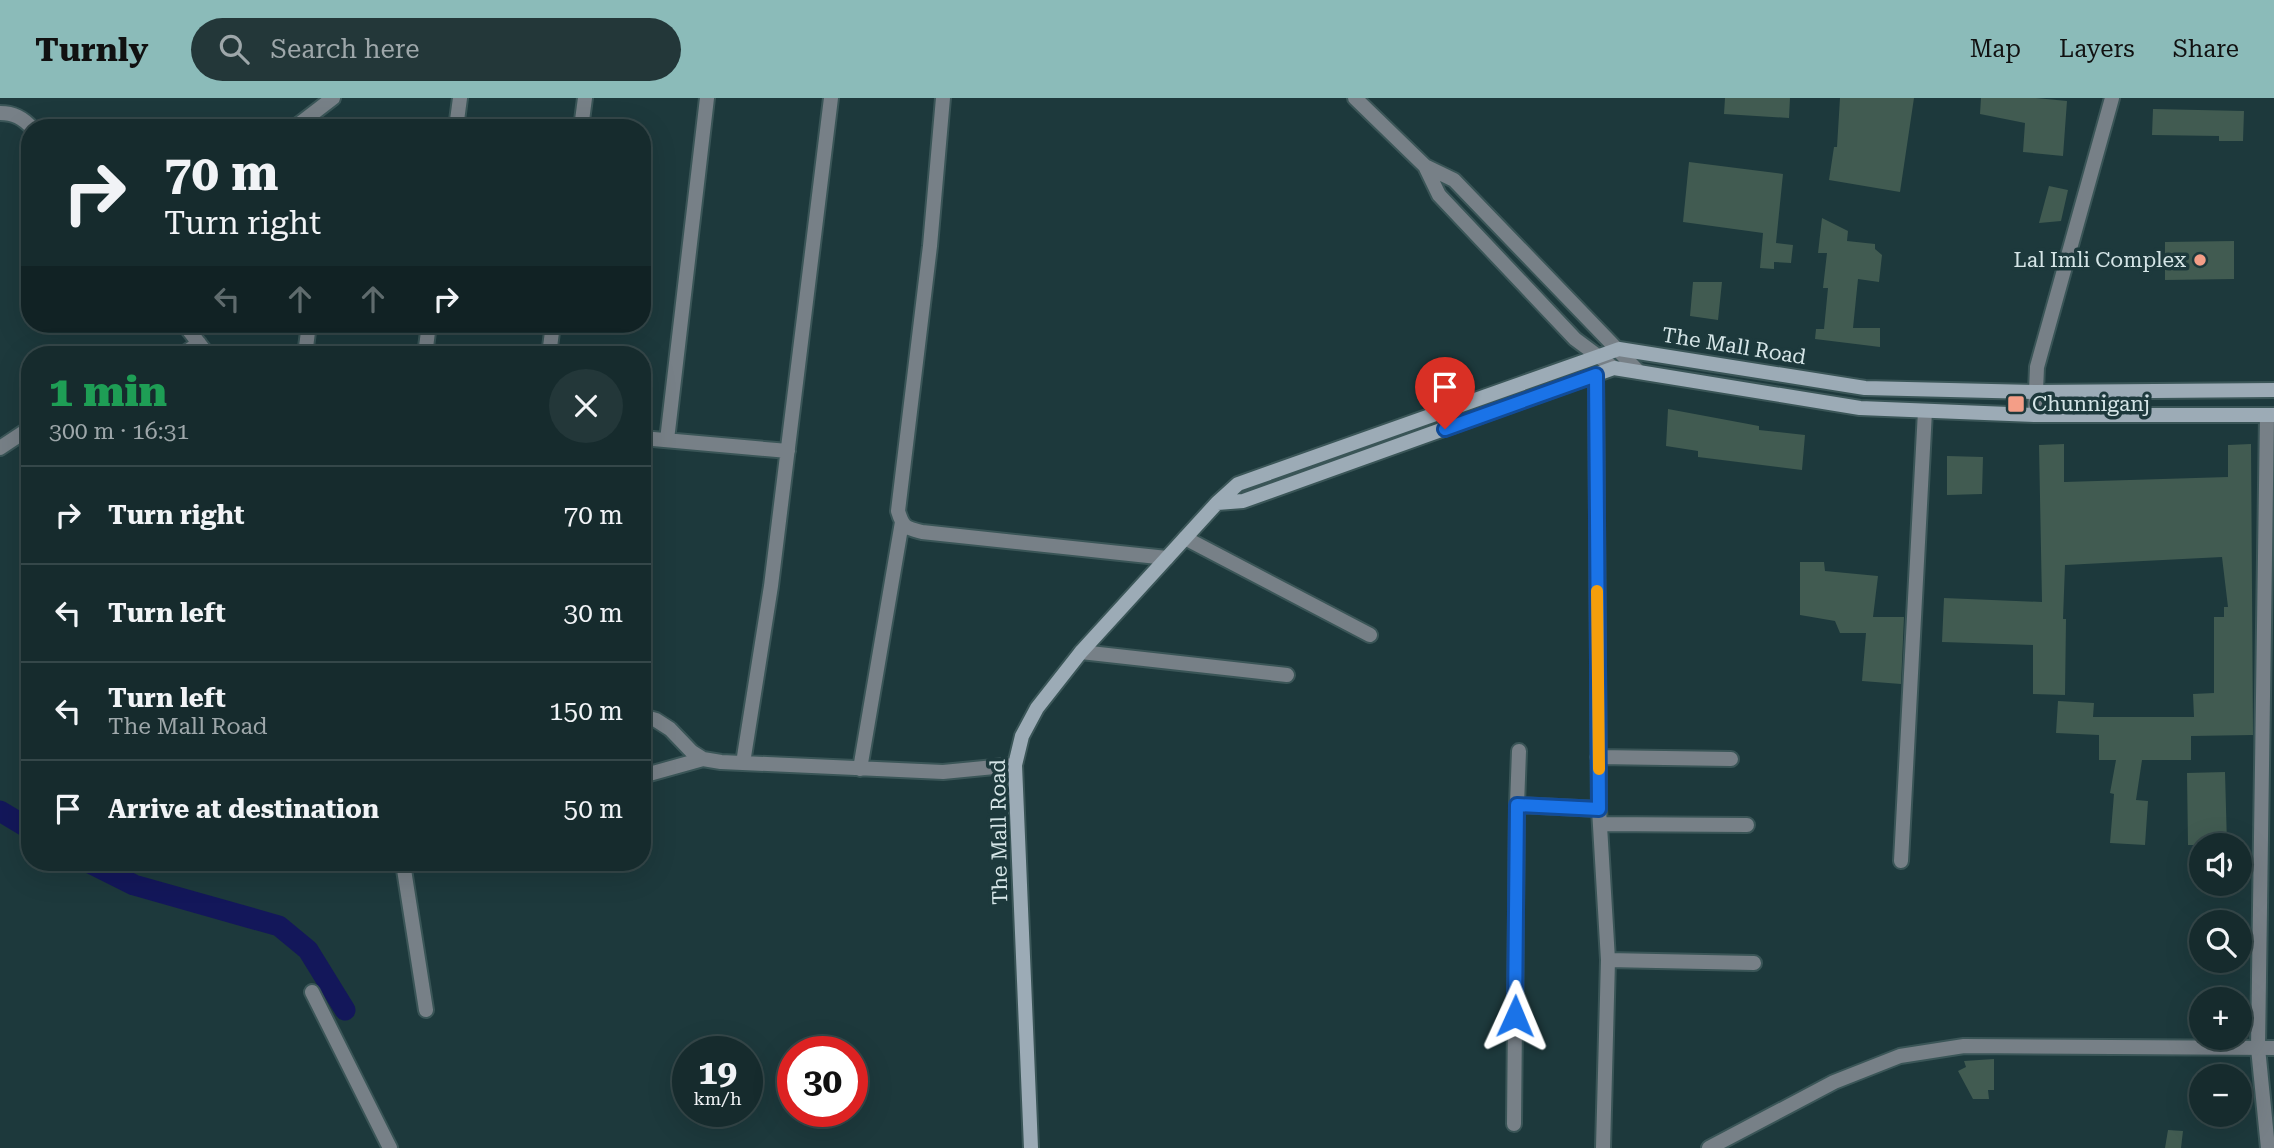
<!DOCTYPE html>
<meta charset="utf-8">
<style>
body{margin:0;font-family:"Roboto Serif",serif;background:#233739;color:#f1f3f6;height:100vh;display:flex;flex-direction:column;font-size:26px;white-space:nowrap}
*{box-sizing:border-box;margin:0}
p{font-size:23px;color:#9ea7aa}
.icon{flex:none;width:38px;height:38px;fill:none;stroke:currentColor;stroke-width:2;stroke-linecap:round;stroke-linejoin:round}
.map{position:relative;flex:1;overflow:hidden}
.details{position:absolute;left:21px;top:248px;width:630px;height:525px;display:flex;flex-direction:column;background:#162b2d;border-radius:28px;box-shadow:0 7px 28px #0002,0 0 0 2px #354749}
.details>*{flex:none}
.guide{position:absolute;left:21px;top:21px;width:630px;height:214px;border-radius:28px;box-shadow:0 7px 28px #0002,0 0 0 2px #354749;background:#162b2d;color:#f1f3f6;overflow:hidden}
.tools{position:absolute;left:2189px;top:735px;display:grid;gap:14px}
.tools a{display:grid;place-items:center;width:63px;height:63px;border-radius:50%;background:#162b2d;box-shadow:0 7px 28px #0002,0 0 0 2px #354749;font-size:35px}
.speed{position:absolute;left:672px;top:938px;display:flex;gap:14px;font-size:35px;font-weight:700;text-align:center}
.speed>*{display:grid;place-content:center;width:91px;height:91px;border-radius:50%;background:#162b2d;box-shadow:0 7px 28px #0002,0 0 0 2px #354749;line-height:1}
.speed small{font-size:18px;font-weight:400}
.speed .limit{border:10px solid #d22;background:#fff;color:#111}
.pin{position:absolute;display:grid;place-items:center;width:60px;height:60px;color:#fff;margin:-72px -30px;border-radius:50% 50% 50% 0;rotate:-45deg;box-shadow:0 0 7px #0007}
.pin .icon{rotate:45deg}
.me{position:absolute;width:77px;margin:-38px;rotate:1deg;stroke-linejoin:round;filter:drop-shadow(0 0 5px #0008)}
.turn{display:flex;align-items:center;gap:24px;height:147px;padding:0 28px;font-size:32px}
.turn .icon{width:91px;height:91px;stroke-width:2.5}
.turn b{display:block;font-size:49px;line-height:60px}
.lanes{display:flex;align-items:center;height:66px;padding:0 28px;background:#0003;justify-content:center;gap:35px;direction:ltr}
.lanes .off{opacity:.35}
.round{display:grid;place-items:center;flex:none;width:74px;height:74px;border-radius:37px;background:#233739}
.headline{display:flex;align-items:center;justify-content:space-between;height:119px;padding:0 28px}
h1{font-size:42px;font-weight:800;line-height:52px;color:#1e9e55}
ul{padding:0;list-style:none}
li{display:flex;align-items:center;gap:21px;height:98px;padding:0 28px;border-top:2px solid #354749}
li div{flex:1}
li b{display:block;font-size:26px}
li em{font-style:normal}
header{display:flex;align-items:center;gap:42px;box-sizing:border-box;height:98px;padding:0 35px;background:#8bbbb9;color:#111}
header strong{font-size:33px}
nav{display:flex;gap:38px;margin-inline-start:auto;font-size:24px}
.search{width:490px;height:63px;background:#233739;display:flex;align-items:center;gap:18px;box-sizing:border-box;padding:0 24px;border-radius:38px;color:#9ea7aa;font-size:26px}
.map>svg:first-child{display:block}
</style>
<header>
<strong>Turnly</strong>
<div class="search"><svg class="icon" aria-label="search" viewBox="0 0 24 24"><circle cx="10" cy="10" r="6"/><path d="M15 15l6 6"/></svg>Search here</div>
<nav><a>Map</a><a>Layers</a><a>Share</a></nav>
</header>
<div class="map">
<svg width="2274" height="1050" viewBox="0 0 2274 1050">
<rect width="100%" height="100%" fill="#1d393c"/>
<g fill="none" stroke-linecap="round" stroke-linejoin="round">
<path stroke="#13175a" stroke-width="21" d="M 0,713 L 30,731
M 90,765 L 134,787 L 279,828 L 308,852 L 345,912"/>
</g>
<path fill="#415b51" d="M 1725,0 L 1790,0 L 1789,20 L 1724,16 Z
M 1840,0 L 1914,0 L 1900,94 L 1829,82 L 1834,49 L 1837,49 Z
M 1981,0 L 2036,0 L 2067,3 L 2063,58 L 2023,54 L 2025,25 L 1980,16 Z
M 2153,11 L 2244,13 L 2243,43 L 2219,43 L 2219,38 L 2152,37 Z
M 1689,64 L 1783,76 L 1776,145 L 1793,147 L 1791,165 L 1774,164 L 1774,171 L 1760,170 L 1763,135 L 1683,124 Z
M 2049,88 L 2068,92 L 2061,123 L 2039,125 Z
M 1822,120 L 1848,133 L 1847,143 L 1875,146 L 1875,151 L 1882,157 L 1879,184 L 1858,181 L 1853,230 L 1880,230 L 1880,249 L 1815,241 L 1816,231 L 1824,231 L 1828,190 L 1823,190 L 1827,155 L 1818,155 Z
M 2234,143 L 2234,181 L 2165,182 L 2165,144 Z
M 1693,184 L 1722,184 L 1718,222 L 1690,218 Z
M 1668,311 L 1759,328 L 1759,332 L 1805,337 L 1802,372 L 1698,359 L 1698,353 L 1666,348 Z
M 2064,346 L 2064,384 L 2228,379 L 2228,347 L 2251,346 L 2253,637 L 2191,638 L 2191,662 L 2142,662 L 2136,702 L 2148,703 L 2145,747 L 2110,745 L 2114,696 L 2110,695 L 2116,662 L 2099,662 L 2099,637 L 2056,635 L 2058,603 L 2094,605 L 2093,619 L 2194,619 L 2193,596 L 2214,595 L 2214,519 L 2224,519 L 2224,509 L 2228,509 L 2222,459 L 2065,467 L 2063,521 L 2066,521 L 2065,597 L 2033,596 L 2033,547 L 1942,544 L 1944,500 L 2042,504 L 2039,347 Z
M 1947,358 L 1983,359 L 1982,396 L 1947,397 Z
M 1800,464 L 1824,464 L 1825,473 L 1878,478 L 1873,519 L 1904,519 L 1901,586 L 1862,583 L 1866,535 L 1840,535 L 1835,523 L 1800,517 Z
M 2225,674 L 2227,747 L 2188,747 L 2187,675 Z
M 1994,961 L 1994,992 L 1988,992 L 1989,1001 L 1973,1001 L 1958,973 L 1966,969 L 1964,963 Z
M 2168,1032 L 2183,1033 L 2181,1050 L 2165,1050 Z"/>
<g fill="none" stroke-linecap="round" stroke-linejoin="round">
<g stroke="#3a5557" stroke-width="18">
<path id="minor" d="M 943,0 L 930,148 L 898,413 C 903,430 906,430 922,434 L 1167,460
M 0,15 C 14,15 23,20 32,30
M 294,30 L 333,0
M 335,30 L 336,28
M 456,30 L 460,0
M 581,30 L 585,0
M 184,226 L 208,257
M 182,257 L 199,245
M 305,257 L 309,226
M 425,257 L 429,226
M 549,257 L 553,226
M 1596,277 L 1599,711 L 1608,862 L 1603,1050
M 2035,317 L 2037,269 L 2112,0
M 2267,317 L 2258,950 L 2268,1050
M 642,340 L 788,353
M 667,342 L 707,0
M 0,350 L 30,330
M 1185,440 L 1370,537
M 1081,554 L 1287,577
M 642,618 L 656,622 L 670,631 L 692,654 L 703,661 L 721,664 L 943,674 L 1015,667
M 1598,659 L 1731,661
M 743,665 L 771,488 L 831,0
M 860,671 L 902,424
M 642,678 L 703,661
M 1517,707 L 1599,711
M 1600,726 L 1747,727
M 1901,763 L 1925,313
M 403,765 L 426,912
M 1608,862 L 1754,865
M 312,894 L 390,1050
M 1514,1026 L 1517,707 L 1519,653"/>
</g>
<g stroke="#3a5557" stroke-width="18">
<path id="tertiary" d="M 1355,0 L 1425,68 L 1454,82 L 1639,274
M 1425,68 L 1439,97 L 1575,241 L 1614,270
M 1709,1050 L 1834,984 L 1900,958 L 1964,948 L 2274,950"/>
</g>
<g stroke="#3a5557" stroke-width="18">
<path id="secondary" d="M 1217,405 L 1243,403 L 1614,270 L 1860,310 L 2035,317 L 2274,317
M 1031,1050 L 1015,667 L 1022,638 L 1037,610 L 1081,554 L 1217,405 L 1238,386 L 1619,251 L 1865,290 L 2035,294 L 2274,292"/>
</g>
<use href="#minor" stroke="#778087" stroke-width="14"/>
<use href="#tertiary" stroke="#778087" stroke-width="14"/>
<use href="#secondary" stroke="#9cabb6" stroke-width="14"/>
</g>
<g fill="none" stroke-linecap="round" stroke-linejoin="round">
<g stroke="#114b97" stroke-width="18">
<path id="route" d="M 1445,331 L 1596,277 L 1599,711 L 1517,707 L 1515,918"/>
</g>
<use href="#route" stroke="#1a73e8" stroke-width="12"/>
<path stroke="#f59e0b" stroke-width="12" d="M 1597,493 L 1599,671"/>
</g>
<g fill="#f49e87" stroke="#1d393c" stroke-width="2.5">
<circle cx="2200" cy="162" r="7"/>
<rect x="2007" y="297" width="18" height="18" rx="3.5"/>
</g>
<g text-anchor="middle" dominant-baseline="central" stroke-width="7" stroke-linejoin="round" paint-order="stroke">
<g font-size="21" fill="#d5e5e7" stroke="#1d393c" text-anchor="end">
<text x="2186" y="162">Lal Imli Complex</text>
<text x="2032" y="306" text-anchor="start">Chunniganj</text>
</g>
<g font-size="21" fill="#d5e5e7" stroke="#1d393c">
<text transform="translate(1734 248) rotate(9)">The Mall Road</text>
<text transform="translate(999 734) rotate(-91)">The Mall Road</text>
</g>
</g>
</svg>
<div class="tools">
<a><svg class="icon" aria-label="sound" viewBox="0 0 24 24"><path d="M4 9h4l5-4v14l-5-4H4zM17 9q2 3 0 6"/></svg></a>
<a><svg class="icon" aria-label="search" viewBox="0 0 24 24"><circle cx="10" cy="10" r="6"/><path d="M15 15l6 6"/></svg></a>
<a>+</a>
<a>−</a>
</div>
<div class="speed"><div>19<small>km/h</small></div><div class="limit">30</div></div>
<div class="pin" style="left:1445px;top:331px;background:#d93025"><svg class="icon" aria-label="arrive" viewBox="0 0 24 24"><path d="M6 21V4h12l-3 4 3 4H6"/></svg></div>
<svg class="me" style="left:1515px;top:918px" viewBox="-20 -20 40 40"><path d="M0-17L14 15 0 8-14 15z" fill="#1a73e8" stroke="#fff" stroke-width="4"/></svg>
<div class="guide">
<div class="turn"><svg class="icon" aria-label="right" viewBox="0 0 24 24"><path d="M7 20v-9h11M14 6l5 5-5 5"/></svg><div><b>70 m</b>Turn right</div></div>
<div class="lanes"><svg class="icon off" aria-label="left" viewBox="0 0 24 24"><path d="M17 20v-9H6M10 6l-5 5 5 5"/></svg><svg class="icon off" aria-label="ahead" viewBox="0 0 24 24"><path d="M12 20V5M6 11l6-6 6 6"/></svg><svg class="icon off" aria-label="ahead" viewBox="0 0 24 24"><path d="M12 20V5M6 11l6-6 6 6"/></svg><svg class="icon" aria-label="right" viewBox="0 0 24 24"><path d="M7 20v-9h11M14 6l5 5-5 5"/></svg></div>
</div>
<section class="details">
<div class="headline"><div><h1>1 min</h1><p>300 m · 16:31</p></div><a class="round"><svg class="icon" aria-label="close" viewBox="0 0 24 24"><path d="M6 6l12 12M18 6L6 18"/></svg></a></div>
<ul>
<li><svg class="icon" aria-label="right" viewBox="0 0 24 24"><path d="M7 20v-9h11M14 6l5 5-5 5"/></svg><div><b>Turn right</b></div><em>70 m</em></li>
<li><svg class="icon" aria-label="left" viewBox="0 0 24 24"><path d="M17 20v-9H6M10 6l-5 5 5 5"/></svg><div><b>Turn left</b></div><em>30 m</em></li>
<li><svg class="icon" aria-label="left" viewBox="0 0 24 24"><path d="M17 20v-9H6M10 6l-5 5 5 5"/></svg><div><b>Turn left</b><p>The Mall Road</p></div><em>150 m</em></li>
<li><svg class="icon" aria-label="arrive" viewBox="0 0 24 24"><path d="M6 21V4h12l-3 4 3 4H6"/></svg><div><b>Arrive at destination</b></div><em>50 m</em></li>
</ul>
</section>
</div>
